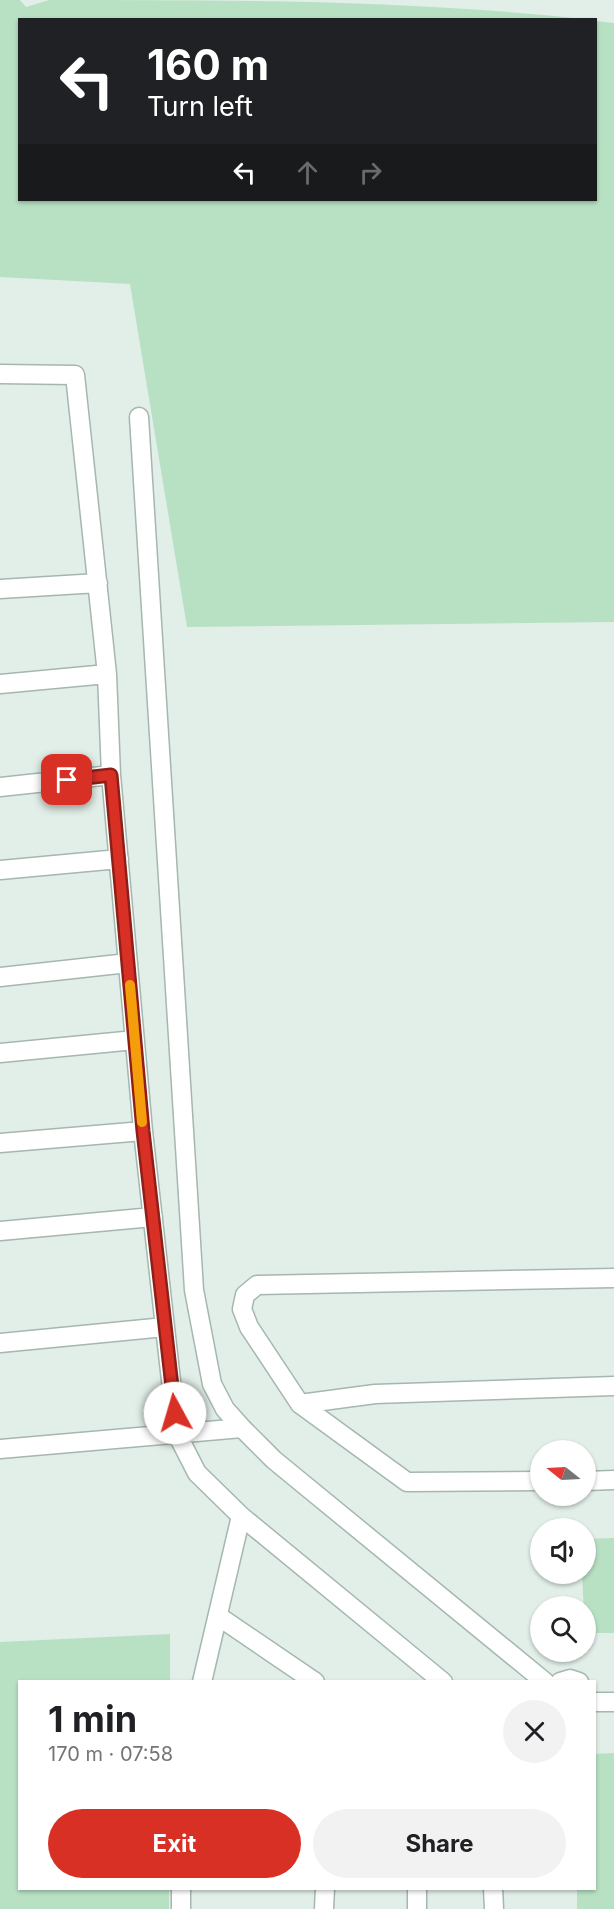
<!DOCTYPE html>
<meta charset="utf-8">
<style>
body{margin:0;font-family:Inter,sans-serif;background:#f2f2f2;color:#202124;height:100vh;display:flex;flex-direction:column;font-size:22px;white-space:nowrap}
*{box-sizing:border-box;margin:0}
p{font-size:20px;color:#757577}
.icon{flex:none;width:33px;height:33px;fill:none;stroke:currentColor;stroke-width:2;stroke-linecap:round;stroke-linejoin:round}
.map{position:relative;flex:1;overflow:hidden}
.details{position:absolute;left:18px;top:1680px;width:578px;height:210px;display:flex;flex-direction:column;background:#fff;border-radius:0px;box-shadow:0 2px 4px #0004}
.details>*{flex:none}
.guide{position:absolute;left:18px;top:18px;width:579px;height:183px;border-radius:0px;box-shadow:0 2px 4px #0004;background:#202124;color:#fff;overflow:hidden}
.needle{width:39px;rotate:288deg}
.tools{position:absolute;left:530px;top:1440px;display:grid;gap:12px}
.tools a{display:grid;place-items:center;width:66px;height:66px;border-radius:50%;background:#fff;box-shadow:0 2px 4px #0004;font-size:30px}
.pin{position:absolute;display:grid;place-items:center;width:51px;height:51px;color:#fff;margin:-26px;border-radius:12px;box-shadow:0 3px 9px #0006}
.me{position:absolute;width:66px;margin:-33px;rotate:354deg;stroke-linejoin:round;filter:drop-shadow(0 0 4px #0008)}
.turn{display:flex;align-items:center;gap:21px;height:126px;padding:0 30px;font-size:27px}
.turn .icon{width:78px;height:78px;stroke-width:2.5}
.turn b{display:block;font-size:42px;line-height:51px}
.lanes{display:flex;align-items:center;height:57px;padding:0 30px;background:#0003;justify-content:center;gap:30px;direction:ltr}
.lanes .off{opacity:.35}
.round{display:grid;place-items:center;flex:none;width:63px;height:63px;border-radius:32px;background:#f2f2f2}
.headline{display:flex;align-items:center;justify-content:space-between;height:102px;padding:0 30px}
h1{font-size:36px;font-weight:700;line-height:45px}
.button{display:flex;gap:12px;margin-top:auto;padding:12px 30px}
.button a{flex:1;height:69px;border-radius:36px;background:#d93025;color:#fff;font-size:24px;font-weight:700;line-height:69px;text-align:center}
.button a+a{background:#f2f2f2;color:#202124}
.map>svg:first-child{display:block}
</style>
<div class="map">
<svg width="614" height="1909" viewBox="0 0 614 1909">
<rect width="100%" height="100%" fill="#e2eee8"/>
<path fill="#b8e1c3" d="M 0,0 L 20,0 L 26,7 L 49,0 C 228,0 407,0 584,19 L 20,20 L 20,200 L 596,200 L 596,21 L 614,23 L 614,622 L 187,627 L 130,284 L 0,277 Z
M 614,1538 L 614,1633 L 585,1633 L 582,1574 L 585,1574 L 585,1539 Z
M 170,1634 L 170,1681 L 20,1682 L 20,1888 L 169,1889 L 169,1909 L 0,1909 L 0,1642 Z
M 614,1753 L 614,1909 L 577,1909 L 577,1889 L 594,1888 L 594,1754 Z"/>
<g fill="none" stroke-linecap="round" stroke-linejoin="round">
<g stroke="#a4b7b0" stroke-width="21">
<path id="minor" d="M 0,374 L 75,375 L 107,674 L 111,775 L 143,1131 L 177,1434 L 197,1473 L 241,1516 L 443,1682
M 139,417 L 194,1290 L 212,1384 L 225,1409 L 242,1428 L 274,1460 L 545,1682
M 0,589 L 98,583
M 0,684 L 107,674
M 0,787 L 111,775
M 0,870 L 119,859
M 0,977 L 128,963
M 0,1053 L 135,1040
M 0,1143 L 143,1131
M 0,1231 L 153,1217
M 0,1343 L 165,1327
M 300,1404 L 375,1394 L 614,1386
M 0,1449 L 242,1428
M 540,1481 L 407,1482 L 300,1404 L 249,1327 L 242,1309 L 245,1295 L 257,1285 L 614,1278
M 585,1481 L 614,1480
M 218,1616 L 315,1682
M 202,1682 L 241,1516
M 560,1682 L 570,1679 L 579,1682
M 594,1702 L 614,1702
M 417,1888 L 417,1909
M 493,1888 L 494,1909
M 181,1909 L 181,1888
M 324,1909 L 325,1888"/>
</g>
<use href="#minor" stroke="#fff" stroke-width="18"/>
</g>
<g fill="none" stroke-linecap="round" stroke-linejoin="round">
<g stroke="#8d1f18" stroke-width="15">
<path id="route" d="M 67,780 L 111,775 L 143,1131 L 175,1413"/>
</g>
<use href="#route" stroke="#d93025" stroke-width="10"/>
<path stroke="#f59e0b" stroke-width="10" d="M 130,985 L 142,1122"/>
</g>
</svg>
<div class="tools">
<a><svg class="needle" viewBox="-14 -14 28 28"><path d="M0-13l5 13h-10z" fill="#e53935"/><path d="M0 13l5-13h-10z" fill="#757577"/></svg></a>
<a><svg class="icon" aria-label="sound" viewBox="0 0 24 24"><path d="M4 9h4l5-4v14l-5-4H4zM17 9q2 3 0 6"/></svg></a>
<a><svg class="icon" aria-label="search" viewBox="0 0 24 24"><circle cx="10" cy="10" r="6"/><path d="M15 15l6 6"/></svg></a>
</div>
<div class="pin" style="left:67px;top:780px;background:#d93025"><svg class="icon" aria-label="arrive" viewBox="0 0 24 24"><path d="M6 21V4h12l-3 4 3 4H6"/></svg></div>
<svg class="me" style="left:175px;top:1413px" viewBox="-20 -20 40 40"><circle r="19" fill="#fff"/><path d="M0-13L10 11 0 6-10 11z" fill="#d93025"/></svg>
<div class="guide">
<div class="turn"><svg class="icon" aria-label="left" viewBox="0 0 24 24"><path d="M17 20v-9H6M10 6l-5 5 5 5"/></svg><div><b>160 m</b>Turn left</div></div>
<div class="lanes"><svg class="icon" aria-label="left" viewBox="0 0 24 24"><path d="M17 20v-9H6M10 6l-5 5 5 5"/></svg><svg class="icon off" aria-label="ahead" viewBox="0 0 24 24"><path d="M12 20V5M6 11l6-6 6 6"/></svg><svg class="icon off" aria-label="right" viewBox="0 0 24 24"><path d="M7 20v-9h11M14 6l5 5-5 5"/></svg></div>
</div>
<section class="details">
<div class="headline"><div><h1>1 min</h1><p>170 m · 07:58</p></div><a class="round"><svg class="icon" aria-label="close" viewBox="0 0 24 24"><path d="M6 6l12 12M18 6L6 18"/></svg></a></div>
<div class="button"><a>Exit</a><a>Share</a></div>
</section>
</div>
